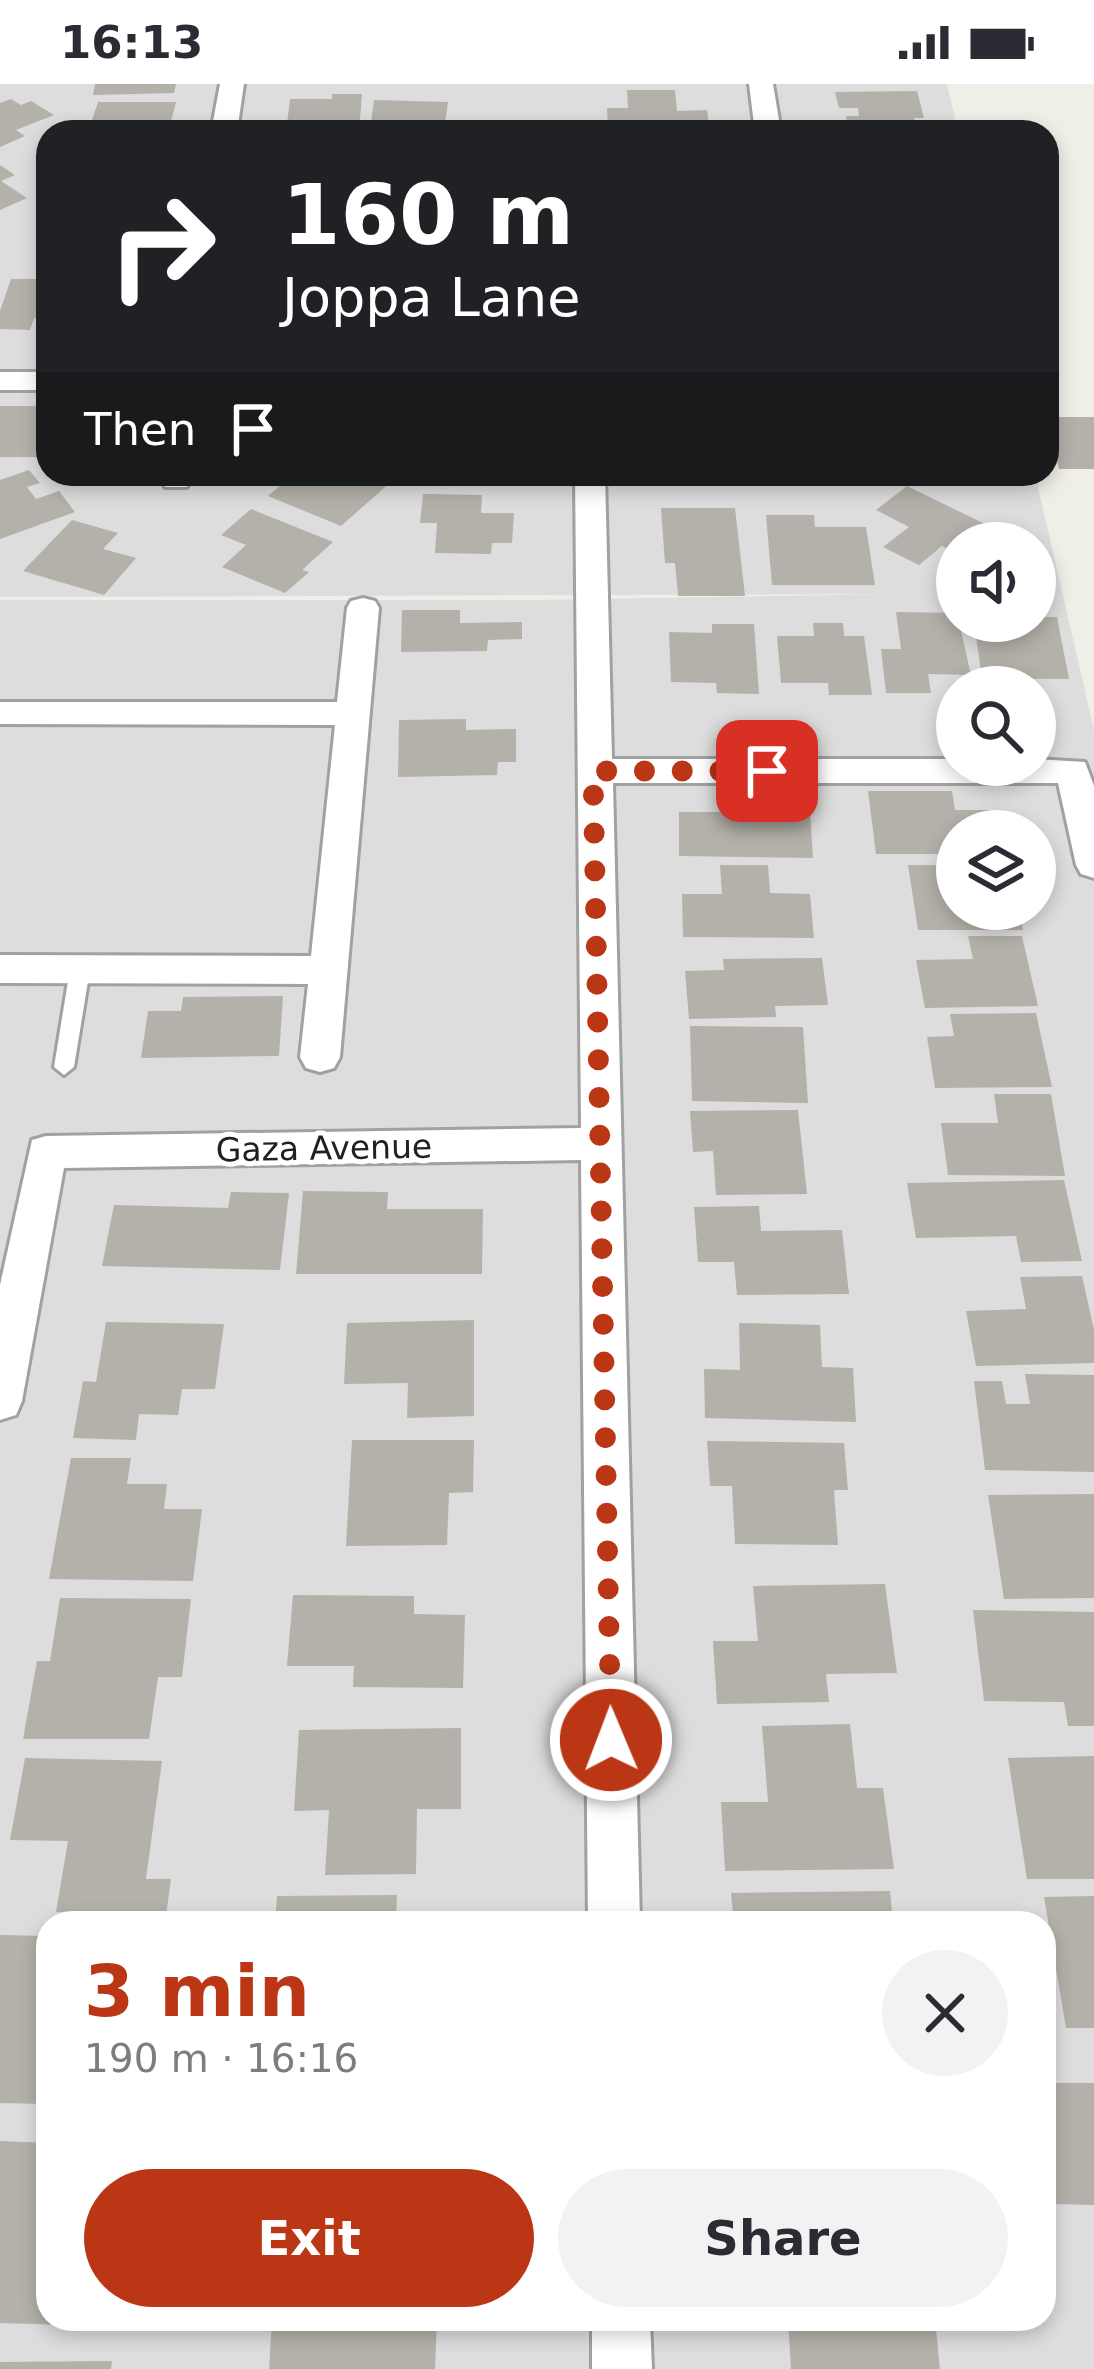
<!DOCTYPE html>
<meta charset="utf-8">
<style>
body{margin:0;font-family:"DejaVu Sans",sans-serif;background:#f2f2f3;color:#2b2b33;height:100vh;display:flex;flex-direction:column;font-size:45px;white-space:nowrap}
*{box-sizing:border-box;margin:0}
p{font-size:39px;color:#7c7c81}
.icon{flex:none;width:66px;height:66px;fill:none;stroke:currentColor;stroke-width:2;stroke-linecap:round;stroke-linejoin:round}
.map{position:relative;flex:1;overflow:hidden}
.drawer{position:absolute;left:36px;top:1827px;width:1020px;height:420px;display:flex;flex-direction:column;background:#fff;border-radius:36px;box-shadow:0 6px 18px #0003}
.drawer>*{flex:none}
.top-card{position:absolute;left:36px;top:36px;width:1023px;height:366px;border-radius:36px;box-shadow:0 6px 18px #0003;background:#202124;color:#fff;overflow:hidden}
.buttons{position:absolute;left:936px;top:438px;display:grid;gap:24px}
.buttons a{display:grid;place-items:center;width:120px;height:120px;border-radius:50%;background:#fff;box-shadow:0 6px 18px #0003;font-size:60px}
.pin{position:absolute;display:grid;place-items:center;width:102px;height:102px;color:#fff;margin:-51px;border-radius:24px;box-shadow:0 6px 18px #0006}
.me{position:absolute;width:132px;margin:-66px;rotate:359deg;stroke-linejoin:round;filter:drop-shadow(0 0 9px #0008)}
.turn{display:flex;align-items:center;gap:42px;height:252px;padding:0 48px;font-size:54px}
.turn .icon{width:156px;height:156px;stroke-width:2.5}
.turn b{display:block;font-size:84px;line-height:102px}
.then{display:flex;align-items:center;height:114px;padding:0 48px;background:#0003;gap:24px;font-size:45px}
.round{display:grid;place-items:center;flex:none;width:126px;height:126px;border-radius:63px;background:#f2f2f3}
.summary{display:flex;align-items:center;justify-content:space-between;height:204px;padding:0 48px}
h1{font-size:72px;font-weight:600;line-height:90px;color:#bb3615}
.cta{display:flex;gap:24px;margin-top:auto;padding:24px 48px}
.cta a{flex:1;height:138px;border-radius:72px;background:#bb3615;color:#fff;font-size:48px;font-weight:600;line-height:138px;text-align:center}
.cta a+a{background:#f2f2f3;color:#2b2b33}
.status{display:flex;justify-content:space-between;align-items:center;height:84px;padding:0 60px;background:#fff;direction:ltr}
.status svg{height:33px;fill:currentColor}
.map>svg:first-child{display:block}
</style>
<div class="status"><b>16:13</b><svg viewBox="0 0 49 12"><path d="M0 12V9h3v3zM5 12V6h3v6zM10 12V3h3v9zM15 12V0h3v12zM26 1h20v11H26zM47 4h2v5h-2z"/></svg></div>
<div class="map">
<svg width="1094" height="2285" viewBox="0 0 1094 2285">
<rect width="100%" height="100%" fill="#efeee7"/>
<path fill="#dedddd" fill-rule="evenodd" d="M 0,0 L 947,0 L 958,48 L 48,48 L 48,390 L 1035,390 L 1094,646 L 1094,2285 L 0,2285 L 0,516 L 535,516 L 895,510 L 0,513 ZM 957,459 L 1035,459 L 1035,537 L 957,537 ZM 957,603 L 1035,603 L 1035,681 L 957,681 ZM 957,747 L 1035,747 L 1035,825 L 957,825 ZM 48,1839 L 1044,1839 L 1044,2235 L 48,2235 Z"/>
<path fill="#b4b1aa" d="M 95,0 L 176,0 L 174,9 L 93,11 Z
M 627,6 L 675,6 L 677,27 L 707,26 L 709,42 L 608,43 L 607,24 L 628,24 Z
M 917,7 L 924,34 L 914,34 L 916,43 L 848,44 L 846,32 L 859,32 L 858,24 L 839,24 L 835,8 Z
M 332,10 L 362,10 L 359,48 L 326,48 L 327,40 L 287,40 L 290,15 L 332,15 Z
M 11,15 L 21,21 L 31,17 L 54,31 L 16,46 L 25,52 L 0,63 L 0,19 Z
M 374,16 L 448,18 L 444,46 L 370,45 Z
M 98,18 L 176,18 L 171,37 L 144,37 L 141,48 L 88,48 Z
M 0,81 L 15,91 L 1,97 L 27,114 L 0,126 Z
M 11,195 L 42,195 L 39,202 L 48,203 L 48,235 L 34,234 L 30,246 L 0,245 L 0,227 Z
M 0,322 L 48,322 L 48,373 L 0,373 Z
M 1047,333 L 1094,333 L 1094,385 L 1059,385 Z
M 29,386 L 40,399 L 27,403 L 36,415 L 59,407 L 75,428 L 0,455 L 0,396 Z
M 294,390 L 319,396 L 326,390 L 374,390 L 392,397 L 341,442 L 268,412 Z
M 907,402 L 987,441 L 965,459 L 957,459 L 954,468 L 942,462 L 919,481 L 883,463 L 909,443 L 876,426 Z
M 423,410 L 482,411 L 481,429 L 514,429 L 512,459 L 492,459 L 491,470 L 435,469 L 437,439 L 420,439 Z
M 661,424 L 735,424 L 745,512 L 678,512 L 675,479 L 665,479 Z
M 251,425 L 333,458 L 302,486 L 309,488 L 285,509 L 222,483 L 246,461 L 221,451 Z
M 766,431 L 814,431 L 815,443 L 866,443 L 875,501 L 772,501 Z
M 72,436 L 118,449 L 103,465 L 136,474 L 104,511 L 23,487 Z
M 402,526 L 460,526 L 460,539 L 522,538 L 522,555 L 488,556 L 487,567 L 401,568 Z
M 896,528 L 957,529 L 971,591 L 928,590 L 931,609 L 886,609 L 881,565 L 901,565 Z
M 1035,533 L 1057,533 L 1069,595 L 982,594 L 974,539 L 1018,540 L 1035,537 Z
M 813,539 L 843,539 L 844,552 L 864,552 L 872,611 L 829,611 L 828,599 L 781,599 L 777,552 L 814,552 Z
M 712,540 L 754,540 L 759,610 L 717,609 L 716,599 L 671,598 L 669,548 L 712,549 Z
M 466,635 L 466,646 L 516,645 L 516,678 L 498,678 L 497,691 L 398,693 L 399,636 Z
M 868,707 L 952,707 L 955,726 L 1002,726 L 1006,747 L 957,747 L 957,770 L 876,770 Z
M 722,708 L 809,710 L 813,774 L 679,772 L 679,728 L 723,728 Z
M 720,781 L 768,781 L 770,809 L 810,810 L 814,854 L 683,853 L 682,810 L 722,810 Z
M 908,781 L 957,781 L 957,825 L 1019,825 L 1023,846 L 918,846 Z
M 968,852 L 1022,852 L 1038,922 L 925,924 L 916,876 L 973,875 Z
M 822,874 L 828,921 L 775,922 L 776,933 L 689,935 L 685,887 L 724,886 L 723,875 Z
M 283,912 L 279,972 L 141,974 L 148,927 L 181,927 L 183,913 Z
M 1036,929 L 1052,1003 L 935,1004 L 927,953 L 954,952 L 950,930 Z
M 690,942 L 803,943 L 808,1019 L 692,1017 Z
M 994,1010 L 1051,1010 L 1065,1092 L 948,1091 L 941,1039 L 998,1039 Z
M 798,1026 L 807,1110 L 716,1111 L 713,1067 L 693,1068 L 690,1027 Z
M 1064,1096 L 1082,1177 L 1021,1178 L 1016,1152 L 916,1154 L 907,1099 Z
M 303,1107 L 388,1108 L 387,1125 L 483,1125 L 482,1190 L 296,1190 Z
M 231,1108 L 289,1109 L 280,1186 L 102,1182 L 114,1121 L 228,1124 Z
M 759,1122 L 761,1147 L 842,1146 L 849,1210 L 737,1211 L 734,1178 L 698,1178 L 694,1123 Z
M 1082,1192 L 1094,1246 L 1094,1279 L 976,1282 L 966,1227 L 1026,1225 L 1020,1193 Z
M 474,1236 L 474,1332 L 407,1334 L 408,1299 L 344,1300 L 347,1239 Z
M 106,1238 L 224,1240 L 215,1305 L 182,1305 L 178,1331 L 139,1330 L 136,1356 L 73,1354 L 83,1297 L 96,1298 Z
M 739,1239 L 820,1241 L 822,1283 L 853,1284 L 856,1338 L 705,1334 L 704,1285 L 740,1286 Z
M 1025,1290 L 1094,1291 L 1094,1388 L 985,1386 L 974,1297 L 1002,1297 L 1006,1320 L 1030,1320 Z
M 352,1356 L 474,1356 L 473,1408 L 449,1409 L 447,1461 L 346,1462 Z
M 707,1357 L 844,1359 L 848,1406 L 834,1406 L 838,1461 L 735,1460 L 732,1402 L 710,1402 Z
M 71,1374 L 131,1374 L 127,1400 L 167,1400 L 164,1425 L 202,1425 L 193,1497 L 49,1495 Z
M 1094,1410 L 1094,1514 L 1004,1515 L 988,1411 Z
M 885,1500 L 897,1589 L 826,1590 L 829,1618 L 717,1620 L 713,1557 L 758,1557 L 753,1502 Z
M 293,1511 L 414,1512 L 414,1530 L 465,1531 L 463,1604 L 353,1603 L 354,1582 L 287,1582 Z
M 60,1514 L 191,1515 L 182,1593 L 158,1593 L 149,1655 L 23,1655 L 37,1577 L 50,1577 Z
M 973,1526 L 1094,1528 L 1094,1642 L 1068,1642 L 1064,1618 L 984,1617 Z
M 850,1640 L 857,1704 L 883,1704 L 894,1785 L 725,1787 L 721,1718 L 768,1718 L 762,1642 Z
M 461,1644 L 461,1725 L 417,1725 L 416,1790 L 325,1791 L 329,1726 L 294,1727 L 299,1646 Z
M 1094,1672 L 1094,1795 L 1027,1795 L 1008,1674 Z
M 25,1674 L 162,1677 L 146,1795 L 171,1795 L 166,1832 L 56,1828 L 68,1757 L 10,1756 Z
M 890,1807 L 893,1839 L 734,1839 L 731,1809 Z
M 397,1811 L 396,1839 L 275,1839 L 277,1812 Z
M 1094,1812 L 1094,1944 L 1066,1944 L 1044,1813 Z
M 0,1851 L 48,1852 L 46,2020 L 0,2019 Z
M 1044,1999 L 1094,1999 L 1094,2121 L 1052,2120 L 1044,2053 Z
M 0,2057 L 48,2059 L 48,2235 L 103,2235 L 102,2242 L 0,2239 Z
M 272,2235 L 437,2235 L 435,2285 L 269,2285 Z
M 788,2235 L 935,2235 L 940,2285 L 791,2285 Z
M 112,2277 L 111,2285 L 0,2285 L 0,2278 Z"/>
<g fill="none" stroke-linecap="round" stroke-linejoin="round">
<g stroke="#a1a1a1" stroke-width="6">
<path id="lane" d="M 80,878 L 90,885 L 74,983 L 64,991 L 54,983 L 70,885 Z"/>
</g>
<g stroke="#a1a1a1" stroke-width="6">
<path id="street" d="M 220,0 L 244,0 L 237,48 L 211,48 Z
M 749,0 L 773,0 L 781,48 L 755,48 Z
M 0,288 L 48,288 L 48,306 L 0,306 Z
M 162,390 L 192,390 L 187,403 L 165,403 Z
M 575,390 L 605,390 L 612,675 L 957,675 L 957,681 L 1035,681 L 1035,675 L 1085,678 L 1094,702 L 1094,794 L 1081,790 L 1076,781 L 1058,699 L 613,699 L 640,1839 L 588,1839 L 581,1076 L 64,1084 L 22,1317 L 16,1331 L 0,1336 L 0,1201 L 32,1056 L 46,1052 L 581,1044 Z
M 363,514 L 375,517 L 379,524 L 340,973 L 334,984 L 320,988 L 306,984 L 300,973 L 308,900 L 0,899 L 0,871 L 311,872 L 335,641 L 0,640 L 0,618 L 337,618 L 347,524 L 351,517 Z
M 592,2235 L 650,2235 L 652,2285 L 592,2285 Z"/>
</g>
<use href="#lane" fill="#fff" fill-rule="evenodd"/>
<use href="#street" fill="#fff" fill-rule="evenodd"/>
</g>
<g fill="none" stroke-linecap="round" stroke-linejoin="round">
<path stroke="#bb3615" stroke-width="21" stroke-dasharray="0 37.8" d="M 611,1656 L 593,687 L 767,687"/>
</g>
<g text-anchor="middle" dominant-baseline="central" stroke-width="10" stroke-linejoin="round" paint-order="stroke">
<g font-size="33" fill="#202020" stroke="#fff">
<text transform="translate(324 1064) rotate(-1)">Gaza Avenue</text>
</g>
</g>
</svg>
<div class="buttons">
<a><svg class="icon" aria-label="sound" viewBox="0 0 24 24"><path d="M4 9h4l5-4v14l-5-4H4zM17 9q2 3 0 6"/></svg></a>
<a><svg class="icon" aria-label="search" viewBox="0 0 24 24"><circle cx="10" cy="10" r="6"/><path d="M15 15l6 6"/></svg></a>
<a><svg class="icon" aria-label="layers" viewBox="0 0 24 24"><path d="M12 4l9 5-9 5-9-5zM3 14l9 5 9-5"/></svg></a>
</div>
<div class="pin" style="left:767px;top:687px;background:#d93025"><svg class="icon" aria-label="arrive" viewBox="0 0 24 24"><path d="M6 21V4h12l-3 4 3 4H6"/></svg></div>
<svg class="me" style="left:611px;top:1656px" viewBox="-20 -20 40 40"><circle r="17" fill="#bb3615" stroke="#fff" stroke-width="3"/><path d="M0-11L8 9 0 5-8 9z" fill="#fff"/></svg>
<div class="top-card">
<div class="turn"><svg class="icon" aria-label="right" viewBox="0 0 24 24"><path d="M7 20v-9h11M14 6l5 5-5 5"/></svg><div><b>160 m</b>Joppa Lane</div></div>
<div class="then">Then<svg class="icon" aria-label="arrive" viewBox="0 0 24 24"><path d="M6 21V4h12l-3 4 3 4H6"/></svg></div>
</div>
<section class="drawer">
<div class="summary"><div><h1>3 min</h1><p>190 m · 16:16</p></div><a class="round"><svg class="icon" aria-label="close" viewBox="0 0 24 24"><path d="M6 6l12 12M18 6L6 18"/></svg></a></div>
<div class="cta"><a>Exit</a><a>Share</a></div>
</section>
</div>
